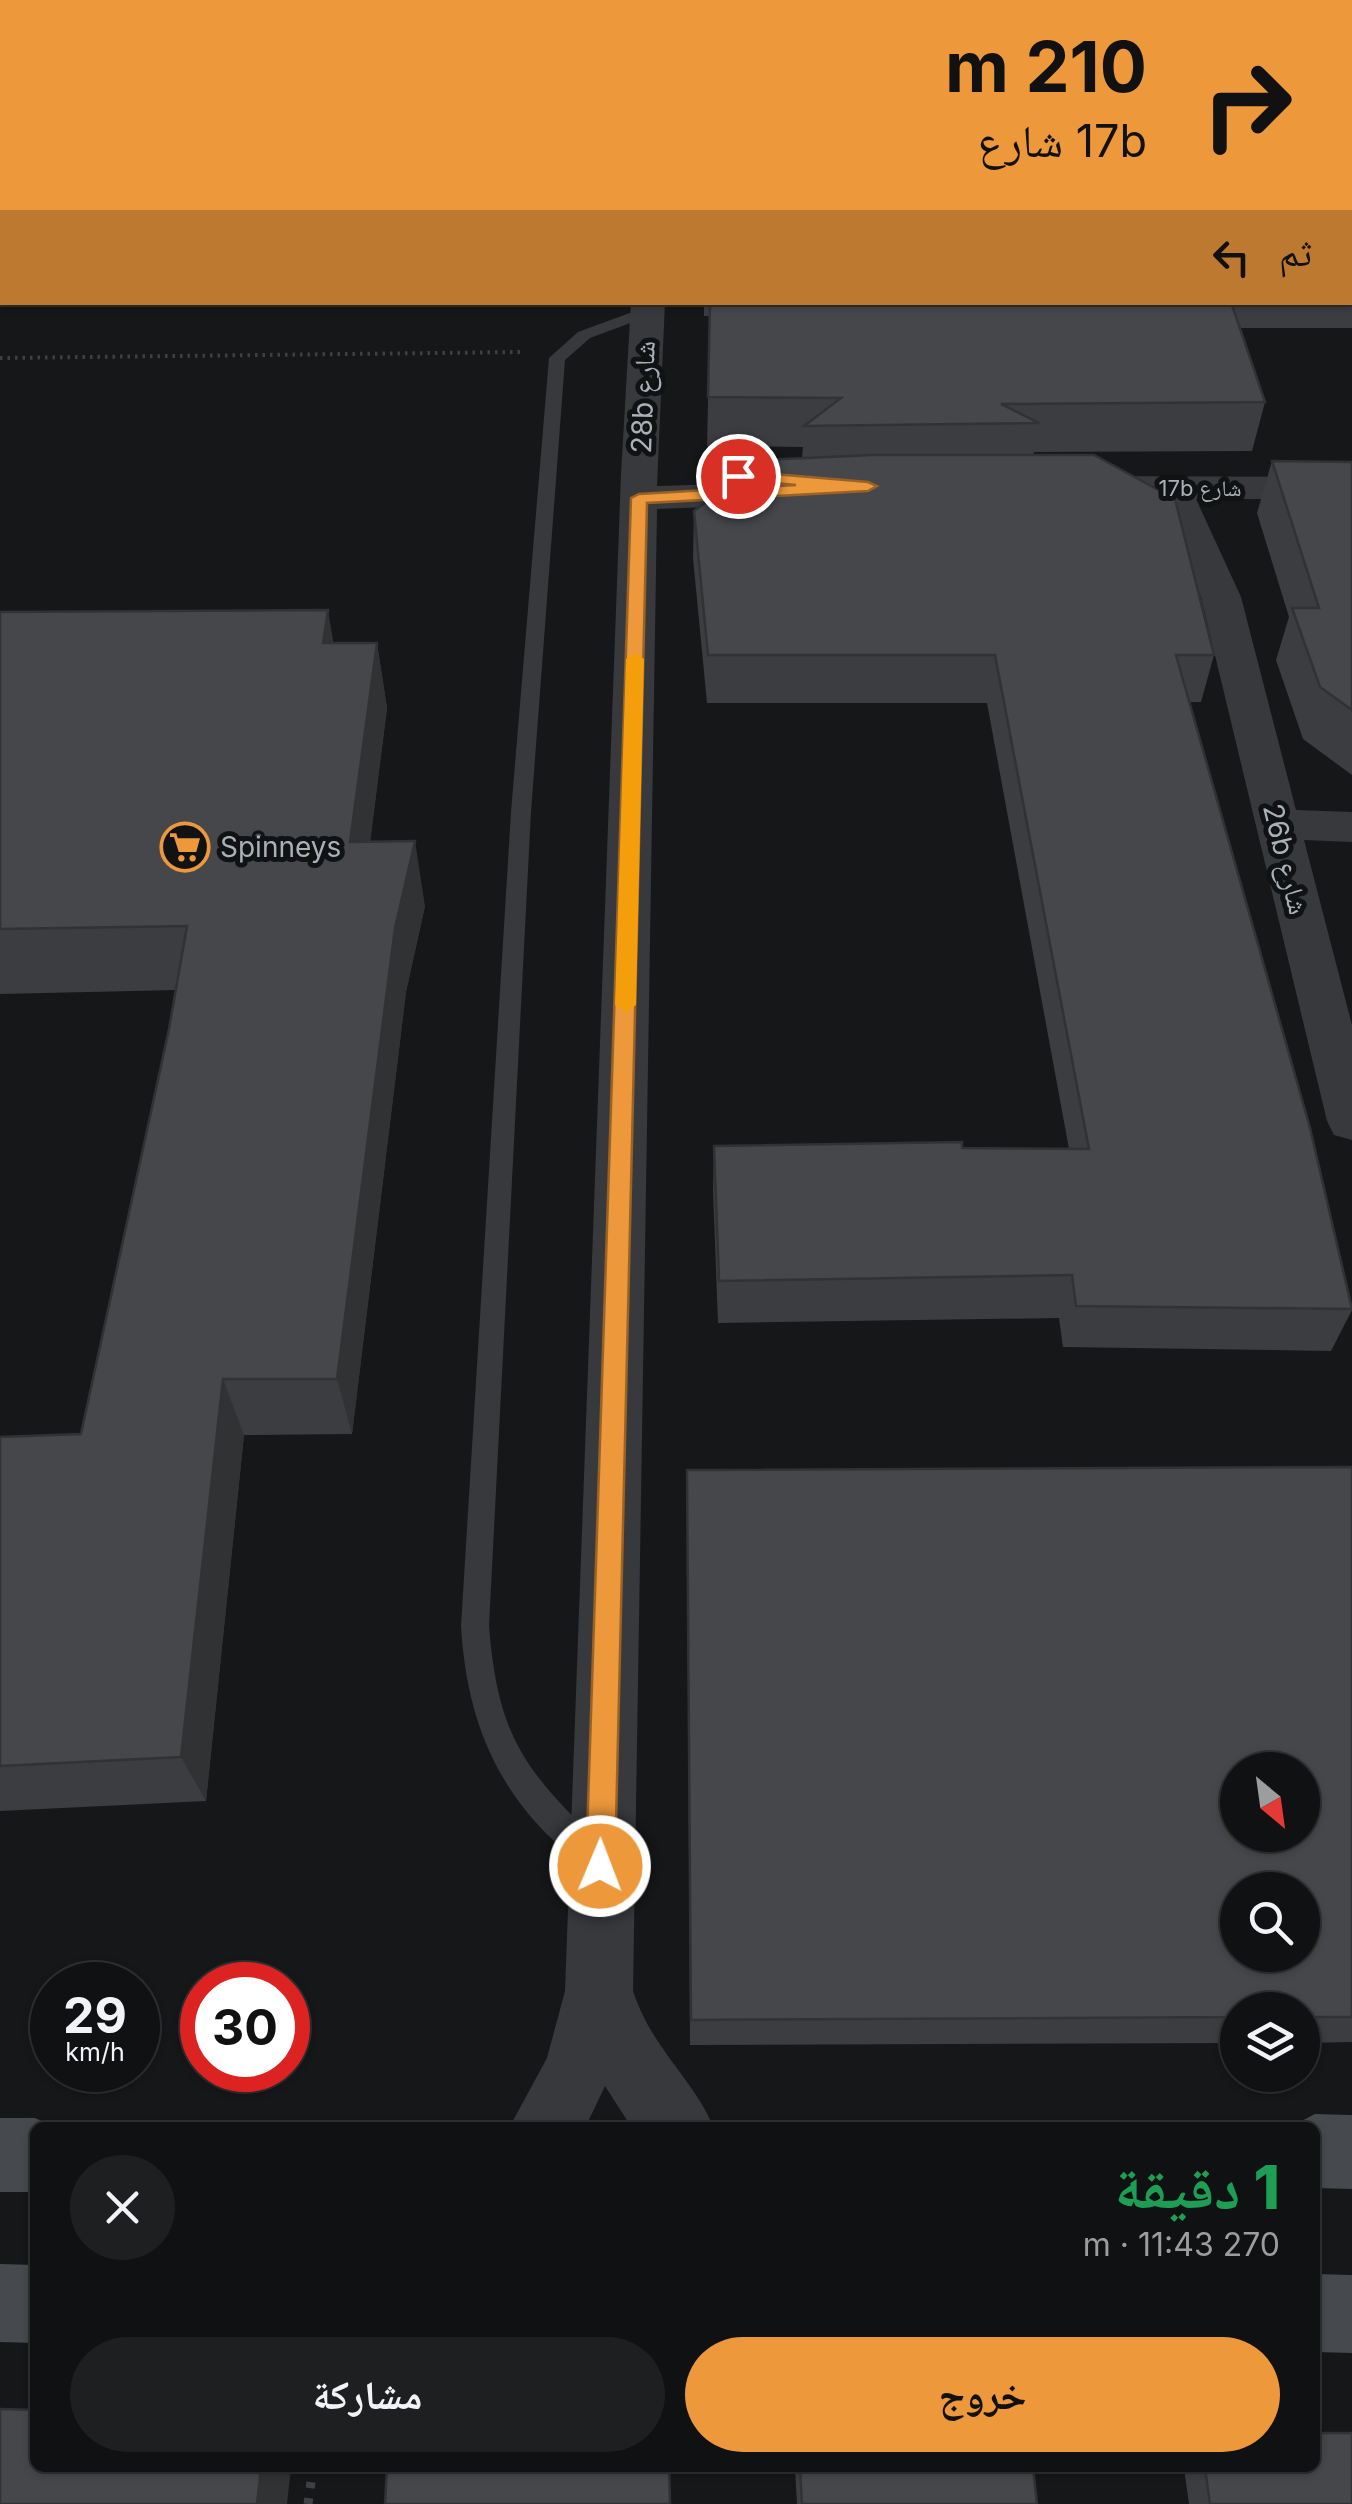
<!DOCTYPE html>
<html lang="ar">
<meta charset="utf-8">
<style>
body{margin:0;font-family:Inter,"Noto Naskh Arabic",sans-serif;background:#1e1f20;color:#f1f3f6;direction:rtl;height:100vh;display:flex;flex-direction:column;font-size:38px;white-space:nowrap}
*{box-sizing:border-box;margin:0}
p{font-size:32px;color:#9c9d9f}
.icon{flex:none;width:55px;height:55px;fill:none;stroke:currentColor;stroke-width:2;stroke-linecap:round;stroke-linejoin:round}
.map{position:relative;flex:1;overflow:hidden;direction:ltr}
.sheet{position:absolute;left:30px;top:2122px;width:1290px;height:350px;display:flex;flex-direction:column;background:#101112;border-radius:15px;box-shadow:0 2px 8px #0004,0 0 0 2px #303132;direction:rtl}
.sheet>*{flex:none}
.top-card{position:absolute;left:0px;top:0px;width:1352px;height:305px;box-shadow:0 2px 8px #0004,0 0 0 2px #303132;direction:rtl;background:#ec983b;color:#111;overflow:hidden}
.needle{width:65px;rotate:151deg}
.buttons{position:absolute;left:1220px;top:1752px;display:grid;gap:20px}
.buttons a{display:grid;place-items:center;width:100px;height:100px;border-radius:50%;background:#101112;box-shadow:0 2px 8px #0004,0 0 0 2px #303132;font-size:50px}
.speed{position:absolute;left:30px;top:1962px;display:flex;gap:20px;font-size:50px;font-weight:700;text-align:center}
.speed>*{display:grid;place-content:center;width:130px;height:130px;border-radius:50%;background:#101112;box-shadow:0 2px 8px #0004,0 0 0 2px #303132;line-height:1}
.speed small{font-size:25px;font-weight:400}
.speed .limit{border:15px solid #d22;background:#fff;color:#111}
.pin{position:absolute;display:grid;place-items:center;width:85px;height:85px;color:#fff;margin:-42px;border:5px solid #fff;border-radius:50%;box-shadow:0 2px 10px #0007}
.me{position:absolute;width:110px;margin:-55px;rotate:1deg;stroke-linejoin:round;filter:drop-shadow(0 0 8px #0008)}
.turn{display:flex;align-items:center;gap:35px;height:210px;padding:0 40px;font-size:45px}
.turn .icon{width:130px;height:130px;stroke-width:2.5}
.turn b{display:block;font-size:70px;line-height:85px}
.then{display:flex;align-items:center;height:95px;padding:0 40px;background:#0003;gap:20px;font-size:38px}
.round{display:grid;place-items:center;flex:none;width:105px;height:105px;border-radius:52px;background:#1e1f20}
.overview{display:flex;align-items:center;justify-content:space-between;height:170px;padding:0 40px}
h1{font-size:60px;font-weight:800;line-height:75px;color:#1e9e55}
.button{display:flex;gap:20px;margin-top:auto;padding:20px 40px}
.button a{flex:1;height:115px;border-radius:60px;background:#ec983b;color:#111;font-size:40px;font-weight:800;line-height:115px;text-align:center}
.button a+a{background:#1e1f20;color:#f1f3f6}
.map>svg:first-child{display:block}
</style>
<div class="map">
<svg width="1352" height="2504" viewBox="0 0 1352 2504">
<rect width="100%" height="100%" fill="#161718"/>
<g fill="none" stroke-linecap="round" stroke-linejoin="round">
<path stroke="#3e4044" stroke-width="4" stroke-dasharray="2.5 5" stroke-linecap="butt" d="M 0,358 L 522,352"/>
<path stroke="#3e4044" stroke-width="9" stroke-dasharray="6 10" stroke-linecap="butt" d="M 308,2504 L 313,2468"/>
<path fill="#38393d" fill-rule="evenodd" d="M 2,39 L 2,47 L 0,48 L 0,40 Z
M 646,307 L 654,312 L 652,315 L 590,338 L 565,360 L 531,812 L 489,1626 C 498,1739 526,1772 605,1848 L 609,1859 L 605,1870 L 594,1874 C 577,1868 565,1853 553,1840 C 491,1781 466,1710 461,1626 L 511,812 L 549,358 L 578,332 Z"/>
<path fill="#38393d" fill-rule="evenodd" d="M 631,302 L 665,302 L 657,486 L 786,482 L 799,485 L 805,493 L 799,501 L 786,504 L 657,509 L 633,1991 C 652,2049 693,2078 714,2128 L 632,2128 L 605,2086 L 585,2128 L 509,2128 L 547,2058 L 565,1991 L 621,474 Z
M 1084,476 L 1352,477 L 1352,499 L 1196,499 L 1241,597 L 1296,810 L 1352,812 L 1352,842 L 1304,840 L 1352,1025 L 1352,1140 L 1334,1135 L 1327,1121 L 1201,597 L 1158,498 L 1071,495 L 1066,487 L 1071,479 Z"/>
<path fill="#46494d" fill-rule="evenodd" d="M 437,0 L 469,0 L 470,2 L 439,2 Z
M 1315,2114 L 1352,2115 L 1352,2189 L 1315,2188 L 1315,2128 L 1288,2128 Z
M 0,2118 L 35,2118 L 58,2128 L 35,2128 L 35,2192 L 0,2192 Z
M 0,2264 L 35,2265 L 35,2343 L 0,2342 Z
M 1315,2274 L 1352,2275 L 1352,2353 L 1315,2352 Z"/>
<path fill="#54575c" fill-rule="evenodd" d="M 2,10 L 2,28 L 0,29 L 0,11 Z"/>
</g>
<path fill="#3c3d40" d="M 1352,0 L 1352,328 L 1240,328 L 1265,402 L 1252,451 L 1034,452 L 1033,455 L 1214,655 L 1201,702 L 1190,702 L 1352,1310 L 1331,1351 L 1063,1347 L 1059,1318 L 718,1323 L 713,1190 L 714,1146 L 1069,1149 L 987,703 L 707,703 L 693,558 L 694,511 L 802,458 L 803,447 L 707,446 L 710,316 L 704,316 L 704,302 L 1350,302 L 1350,2 Z
M 1272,461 L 1352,462 L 1352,775 L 1303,739 L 1276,660 L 1289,617 L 1257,513 Z
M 0,612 L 334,643 L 377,643 L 387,708 L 370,842 L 425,906 L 406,992 L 352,1434 L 244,1435 L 206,1801 L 0,1811 L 0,1437 L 81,1434 L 169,1029 L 176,990 L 0,994 Z
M 1352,1467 L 1352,2042 L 1302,2043 L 1302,2010 L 1238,2010 L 1238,2043 L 690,2045 L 687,1512 Z
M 795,2468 L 1033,2468 L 1037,2504 L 797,2504 Z
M 1184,2468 L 1315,2468 L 1352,2504 L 1189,2504 Z"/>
<path fill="#313234" d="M 328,610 L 339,676 L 323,643 Z
M 377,643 L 387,708 L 362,907 L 350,842 Z
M 415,841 L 425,906 L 406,992 L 352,1434 L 337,1379 L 395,928 Z
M 223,1379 L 244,1435 L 206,1801 L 181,1757 Z
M 261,2468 L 291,2468 L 287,2504 L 257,2504 Z"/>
<path fill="#46474b" stroke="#313234" stroke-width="2.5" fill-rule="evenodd" d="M 614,0 L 1352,0 L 1352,280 L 1350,280 L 1350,2 L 614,2 Z
M 710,302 L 1231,302 L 1265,402 L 1001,404 L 1039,423 L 804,426 L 841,398 L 708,397 Z
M 872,455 L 1094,455 L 1175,499 L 1214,655 L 1176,655 L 1310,1128 L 1352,1309 L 1076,1306 L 1072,1275 L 719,1281 L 714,1146 L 962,1142 L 962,1148 L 1089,1149 L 995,655 L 708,655 L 694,511 L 762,460 Z
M 1272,461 L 1352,462 L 1352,710 L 1320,687 L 1292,608 L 1319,608 Z
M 328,610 L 323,643 L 377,643 L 350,842 L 415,841 L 395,928 L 337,1379 L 223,1379 L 181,1757 L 0,1766 L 0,1437 L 81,1434 L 169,1029 L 187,926 L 0,929 L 0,612 Z
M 1352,1467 L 1352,2017 L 1302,2017 L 1302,2010 L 1238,2010 L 1238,2017 L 691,2020 L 687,1470 ZM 1238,1770 L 1302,1770 L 1302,1835 L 1238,1835 ZM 1238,1890 L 1302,1890 L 1302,1955 L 1238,1955 Z
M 0,2409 L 35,2410 L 35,2468 L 261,2468 L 257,2504 L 0,2504 Z
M 1315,2433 L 1352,2433 L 1352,2504 L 1210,2504 L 1205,2468 L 1315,2468 Z
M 387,2468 L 669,2468 L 670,2504 L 385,2504 Z
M 800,2468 L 1033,2468 L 1037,2504 L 802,2504 Z"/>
<path fill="#ec983b" stroke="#996326" stroke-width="2.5" d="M 738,471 L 868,482 L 877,486 L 868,491 L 647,503 L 615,1866 L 610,1876 L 600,1880 L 591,1876 L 586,1866 L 631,498 L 639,494 L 796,485 L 732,479 L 730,476 Z"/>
<path fill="#f59e0b" d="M 635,653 L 644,659 L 636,1005 L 626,1012 L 615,1005 L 626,659 Z"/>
<defs>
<g id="supermarket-ring" transform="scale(2.5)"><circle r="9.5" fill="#111213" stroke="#ec983b" stroke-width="1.5"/><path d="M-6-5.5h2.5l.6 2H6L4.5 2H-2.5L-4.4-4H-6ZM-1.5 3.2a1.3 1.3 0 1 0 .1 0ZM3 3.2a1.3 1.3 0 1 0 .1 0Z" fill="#ec983b"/></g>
</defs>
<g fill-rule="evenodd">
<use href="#supermarket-ring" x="185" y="847"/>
</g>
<g text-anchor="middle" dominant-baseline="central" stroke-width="10" stroke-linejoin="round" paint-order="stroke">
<g font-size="22" fill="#a9b0b8" stroke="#111213">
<text x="1200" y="488">17b شارع</text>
</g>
<g font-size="28" fill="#a9b0b8" stroke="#111213">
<text transform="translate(643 397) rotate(-88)">28b شارع</text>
<text transform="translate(1286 859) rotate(76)">26b شارع</text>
</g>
<g font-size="28" fill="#a9b0b8" stroke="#111213" text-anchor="start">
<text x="220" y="847">Spinneys</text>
</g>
</g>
</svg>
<div class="buttons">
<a><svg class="needle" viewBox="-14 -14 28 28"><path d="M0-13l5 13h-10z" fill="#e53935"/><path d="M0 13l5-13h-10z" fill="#9c9d9f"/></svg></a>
<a><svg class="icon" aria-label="search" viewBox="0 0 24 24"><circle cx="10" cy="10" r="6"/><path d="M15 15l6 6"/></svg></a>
<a><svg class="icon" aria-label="layers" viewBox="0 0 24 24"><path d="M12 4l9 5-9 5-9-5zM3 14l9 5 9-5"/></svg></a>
</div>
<div class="speed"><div>29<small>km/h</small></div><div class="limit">30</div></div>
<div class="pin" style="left:738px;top:476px;background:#d93025"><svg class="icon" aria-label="arrive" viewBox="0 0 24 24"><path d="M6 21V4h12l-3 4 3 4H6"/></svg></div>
<svg class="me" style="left:600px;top:1866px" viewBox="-20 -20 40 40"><circle r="17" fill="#ec983b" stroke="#fff" stroke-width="3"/><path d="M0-11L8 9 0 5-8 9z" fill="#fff"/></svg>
<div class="top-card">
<div class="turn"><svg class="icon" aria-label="right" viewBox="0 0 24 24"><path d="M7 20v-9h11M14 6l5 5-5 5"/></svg><div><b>210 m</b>17b شارع</div></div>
<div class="then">ثم<svg class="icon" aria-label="left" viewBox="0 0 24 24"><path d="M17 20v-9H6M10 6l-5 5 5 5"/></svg></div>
</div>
<section class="sheet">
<div class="overview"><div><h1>1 دقيقة</h1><p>270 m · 11:43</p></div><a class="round"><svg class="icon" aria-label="close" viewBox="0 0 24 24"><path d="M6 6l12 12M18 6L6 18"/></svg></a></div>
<div class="button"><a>خروج</a><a>مشاركة</a></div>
</section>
</div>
